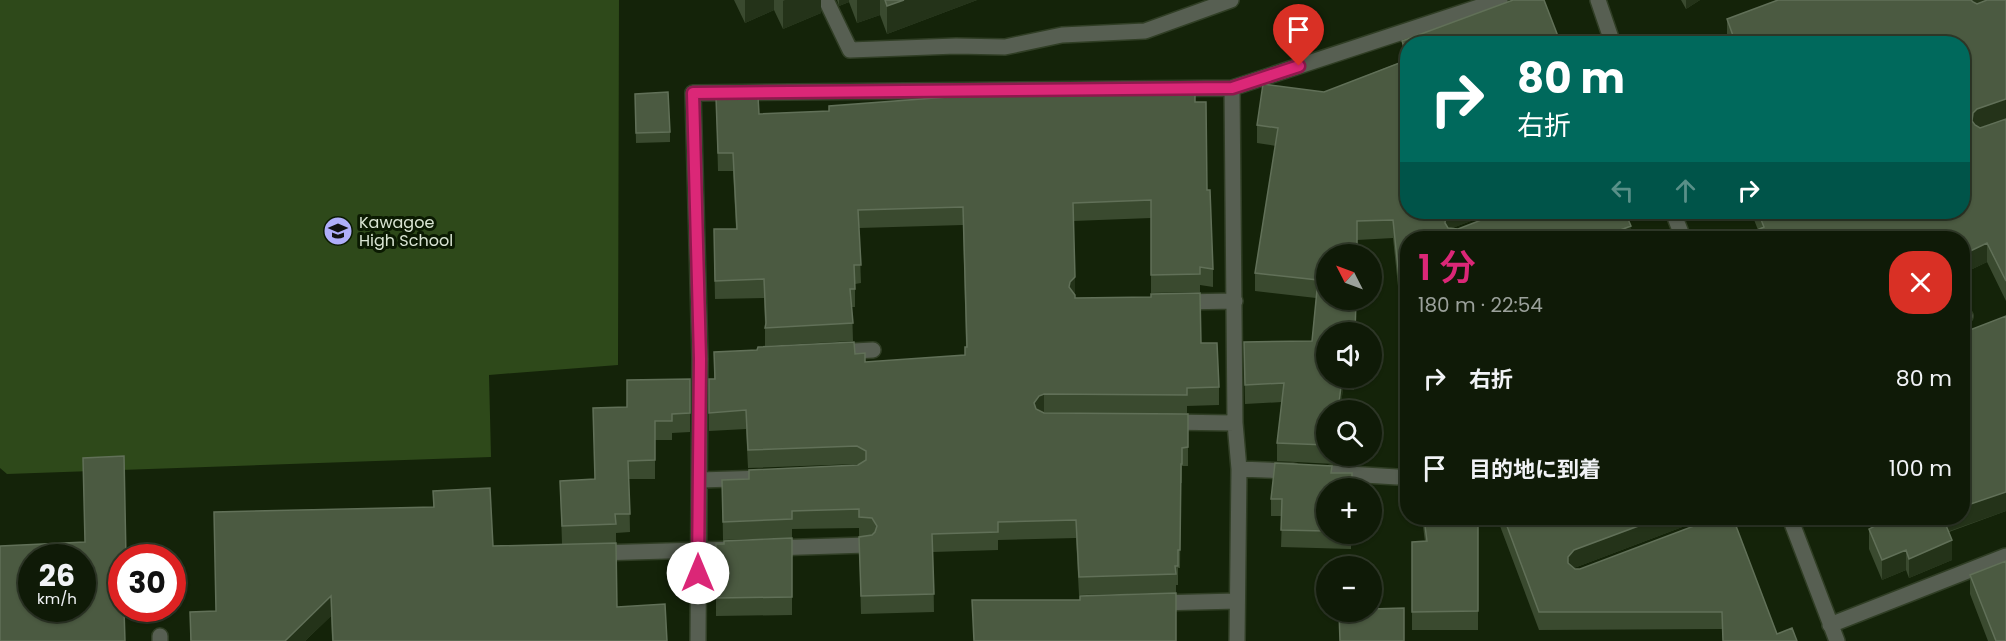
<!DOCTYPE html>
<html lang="ja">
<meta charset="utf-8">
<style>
body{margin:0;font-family:Poppins,"Noto Sans JP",sans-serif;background:#182311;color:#f1f3f6;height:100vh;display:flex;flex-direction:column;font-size:22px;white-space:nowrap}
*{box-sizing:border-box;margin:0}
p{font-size:20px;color:#9ba19b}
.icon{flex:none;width:33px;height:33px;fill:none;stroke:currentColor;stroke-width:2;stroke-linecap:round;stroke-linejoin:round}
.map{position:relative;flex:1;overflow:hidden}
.panel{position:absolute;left:1400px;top:231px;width:570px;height:294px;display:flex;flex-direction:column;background:#0f1a07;border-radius:24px;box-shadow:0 2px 4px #0004,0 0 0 2px #2f3828}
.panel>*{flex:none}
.top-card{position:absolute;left:1400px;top:36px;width:570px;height:183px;border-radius:24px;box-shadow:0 2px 4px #0004,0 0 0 2px #2f3828;background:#00695c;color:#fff;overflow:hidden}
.needle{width:39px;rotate:312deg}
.buttons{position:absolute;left:1316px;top:244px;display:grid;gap:12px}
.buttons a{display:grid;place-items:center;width:66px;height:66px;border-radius:50%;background:#0f1a07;box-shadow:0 2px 4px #0004,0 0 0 2px #2f3828;font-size:30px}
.speed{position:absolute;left:18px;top:544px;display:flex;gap:12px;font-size:30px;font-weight:700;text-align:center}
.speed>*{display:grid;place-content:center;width:78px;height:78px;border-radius:50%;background:#0f1a07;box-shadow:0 2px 4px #0004,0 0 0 2px #2f3828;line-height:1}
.speed small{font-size:15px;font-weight:400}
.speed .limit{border:9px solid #d22;background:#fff;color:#111}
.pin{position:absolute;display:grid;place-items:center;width:51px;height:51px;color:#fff;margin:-62px -26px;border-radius:50% 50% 50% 0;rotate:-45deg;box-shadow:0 0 6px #0007}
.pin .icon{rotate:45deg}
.me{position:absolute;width:66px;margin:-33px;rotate:0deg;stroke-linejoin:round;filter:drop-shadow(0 0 4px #0008)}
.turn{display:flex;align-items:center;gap:21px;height:126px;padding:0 18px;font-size:27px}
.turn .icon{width:78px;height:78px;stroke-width:2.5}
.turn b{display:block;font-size:42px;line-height:51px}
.lanes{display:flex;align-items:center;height:57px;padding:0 18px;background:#0003;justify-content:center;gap:30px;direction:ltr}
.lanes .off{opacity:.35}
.round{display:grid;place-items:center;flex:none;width:63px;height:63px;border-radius:24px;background:#182311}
.headline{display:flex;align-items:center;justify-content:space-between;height:102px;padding:0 18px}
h1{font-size:36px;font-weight:600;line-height:45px;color:#db2777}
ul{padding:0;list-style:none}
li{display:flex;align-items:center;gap:18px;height:90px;padding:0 18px}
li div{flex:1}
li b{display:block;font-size:22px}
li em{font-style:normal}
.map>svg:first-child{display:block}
</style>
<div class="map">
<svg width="2006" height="641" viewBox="0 0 2006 641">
<rect width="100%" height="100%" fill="#142309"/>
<path fill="#2e491a" d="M 0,0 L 619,0 L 618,365 L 489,375 L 491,457 L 7,474 L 0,468 Z"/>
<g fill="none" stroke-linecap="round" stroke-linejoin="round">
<g stroke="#303e25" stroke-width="18">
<path id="minor" d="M 826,0 L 850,50 L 956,46 L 1005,47 L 1062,35 L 1145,31 L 1231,0
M 1598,0 L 1613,44
M 1232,88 L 1235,423 L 1239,469 L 1237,641
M 1673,212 L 1683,238
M 1181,302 L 1235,301
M 1962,317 L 1965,316
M 835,352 L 873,350
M 1167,422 L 1235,423
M 1239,469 L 1293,471
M 1332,473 L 1397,477
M 700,480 L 767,478
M 1790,518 L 1837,641
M 771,548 L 867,545
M 597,553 L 735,549
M 1157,603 L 1237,601
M 1830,625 L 2006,556
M 160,636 L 160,641
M 698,641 L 700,359 L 693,93 L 1232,88 L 1500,0"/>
</g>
<use href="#minor" stroke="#575f52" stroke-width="15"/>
</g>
<path fill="#3a4a2f" d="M 734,0 L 821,0 L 821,13 L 783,29 L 774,10 L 745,23 Z
M 837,0 L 977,0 L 887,34 L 880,15 L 857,23 L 849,2 L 839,6 Z
M 1681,0 L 1700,0 L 1686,9 Z
M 2006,0 L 2006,301 L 1987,262 L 1962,274 L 1962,238 L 1755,238 L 1755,231 L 1758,230 L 1751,212 L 1962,212 L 1962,44 L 1729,44 L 1727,39 L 1727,19 Z
M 1402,41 L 1407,44 L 1407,212 L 1495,212 L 1452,228 L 1631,238 L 1407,238 L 1407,373 L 1393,238 L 1357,240 L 1326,378 L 1354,378 L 1354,390 L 1343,389 L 1340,411 L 1326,411 L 1326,456 L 1335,456 L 1334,464 L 1277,461 L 1277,443 L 1282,402 L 1245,404 L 1244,342 L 1312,341 L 1316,298 L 1255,291 L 1255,273 L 1276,146 L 1257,143 L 1257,125 L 1324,92 L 1403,61 Z
M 635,94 L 670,132 L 670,142 L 636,143 Z
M 716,97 L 759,114 L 1195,102 L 1207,190 L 1213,269 L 1213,287 L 1200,285 L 1200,292 L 1151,293 L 1151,218 L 1073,221 L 1075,294 L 1075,298 L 1201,343 L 1219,387 L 1219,405 L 1187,406 L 1187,413 L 1043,413 L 1044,413 L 1188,414 L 1188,466 L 1182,466 L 1182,483 L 1181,483 L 1180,568 L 1178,568 L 1178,585 L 1176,585 L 1176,593 L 1079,595 L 1076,538 L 998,540 L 998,550 L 933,552 L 934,612 L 861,614 L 859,537 L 865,536 L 859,536 L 859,528 L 792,529 L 792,538 L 723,540 L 722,480 L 749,479 L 858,465 L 857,464 L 748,468 L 746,429 L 709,431 L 709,379 L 714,379 L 714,352 L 855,354 L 865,362 L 965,355 L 966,347 L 963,225 L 859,228 L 861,283 L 855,284 L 855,307 L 852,307 L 853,341 L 765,346 L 765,325 L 764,298 L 715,299 L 714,248 L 736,229 L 733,171 L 718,171 Z
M 2006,316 L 2006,511 L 1949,532 L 1952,560 L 1909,578 L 1906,570 L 1882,580 L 1869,549 L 1869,529 L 1877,525 L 1877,520 L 1962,518 Z
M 690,379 L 690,432 L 672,433 L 672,440 L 655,440 L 655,479 L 629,479 L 630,532 L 616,533 L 617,607 L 667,641 L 332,641 L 331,616 L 305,641 L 190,641 L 190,612 L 215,611 L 433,507 L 433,491 L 493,546 L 562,544 L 560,481 L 594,479 L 627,407 Z
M 1326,489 L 1326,534 L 1351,534 L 1351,549 L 1281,547 L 1282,516 L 1271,516 L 1271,499 Z
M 1422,518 L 1478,518 L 1478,630 L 1412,630 L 1412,542 L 1425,542 Z
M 1497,518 L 1706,518 L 1574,568 L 1575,569 L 1580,569 L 1715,518 L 1777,634 L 1722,629 L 1539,630 Z
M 792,538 L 792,615 L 716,616 L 716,544 Z
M 1970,575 L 2006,641 L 1988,641 L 1970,594 Z"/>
<path fill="#243319" d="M 745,0 L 774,0 L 774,10 L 745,23 Z
M 785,0 L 821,0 L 821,13 L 783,29 L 783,1 Z
M 839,0 L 849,0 L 849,2 L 839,6 Z
M 857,0 L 880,0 L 880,15 L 857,23 Z
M 904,0 L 977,0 L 887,34 L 887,6 Z
M 1686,0 L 1700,0 L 1686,9 Z
M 1969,0 L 1987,0 L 1974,5 Z
M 1885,37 L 1885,44 L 1868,44 Z
M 2006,99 L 2006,119 L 1977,129 L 1972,121 L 1973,113 L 1977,109 Z
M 1449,212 L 1495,212 L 1450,229 L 1446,232 L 1445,223 L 1446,214 Z
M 1631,226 L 1631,238 L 1610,238 L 1610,234 Z
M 1987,243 L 1987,262 L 1962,274 L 1962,255 Z
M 1075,277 L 1075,295 L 1069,287 L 1070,282 Z
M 1342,378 L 1343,389 L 1340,411 L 1338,411 Z
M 1044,394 L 1044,412 L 1039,414 L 1034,421 L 1034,403 L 1039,396 Z
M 2006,492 L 2006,511 L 1941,534 L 1941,518 L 1962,518 L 1962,507 Z
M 1660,518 L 1706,518 L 1574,568 L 1568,575 L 1568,557 L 1574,550 Z
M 1952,540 L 1952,560 L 1909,578 L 1909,559 Z
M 1906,550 L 1906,570 L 1882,580 L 1882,560 Z
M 331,596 L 331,616 L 305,641 L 285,641 Z"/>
<path fill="#4b5a41" stroke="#617058" stroke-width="1.5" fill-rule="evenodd" d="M 885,0 L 904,0 L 887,6 Z
M 1513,0 L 1544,0 L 1561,44 L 1407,44 L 1407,55 L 1402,41 Z
M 1778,0 L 1971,0 L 1973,2 L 1977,4 L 1987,0 L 2006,0 L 2006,99 L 1977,109 L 1973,113 L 1972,121 L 1975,125 L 1980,128 L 2006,119 L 2006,281 L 1987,243 L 1962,255 L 1962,238 L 1950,238 L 1949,236 L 1942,238 L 1758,238 L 1755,231 L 1764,227 L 1758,212 L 1962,212 L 1962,44 L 1887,44 L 1885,37 L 1868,44 L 1736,44 L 1727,19 Z
M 1407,60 L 1407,212 L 1449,212 L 1446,214 L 1445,223 L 1448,228 L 1458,229 L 1502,212 L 1625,212 L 1631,226 L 1610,234 L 1612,238 L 1407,238 L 1407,355 L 1393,220 L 1357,221 L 1357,255 L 1326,255 L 1326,300 L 1356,300 L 1355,333 L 1326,333 L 1326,378 L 1342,378 L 1338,411 L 1326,411 L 1326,445 L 1277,443 L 1284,383 L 1245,385 L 1244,342 L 1312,341 L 1318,280 L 1255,273 L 1278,128 L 1257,125 L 1263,84 L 1324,92 Z
M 1195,88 L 1195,102 L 1206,102 L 1207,190 L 1210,190 L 1213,269 L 1200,267 L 1200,274 L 1151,275 L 1151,200 L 1073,203 L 1075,277 L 1070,282 L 1069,287 L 1075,295 L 1075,298 L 1151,297 L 1151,294 L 1200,293 L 1201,343 L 1217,343 L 1219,387 L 1187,388 L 1187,395 L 1044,394 L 1039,396 L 1034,403 L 1036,409 L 1044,413 L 1188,414 L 1188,447 L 1182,448 L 1182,464 L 1181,464 L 1180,550 L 1178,550 L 1178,566 L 1175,566 L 1176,574 L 1079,577 L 1076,520 L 998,522 L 998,532 L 932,534 L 934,594 L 861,596 L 859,537 L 872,535 L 875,532 L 877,526 L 872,518 L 859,517 L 859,509 L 792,511 L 792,519 L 723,522 L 722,480 L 749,479 L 749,470 L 858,465 L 866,460 L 866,451 L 857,446 L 748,450 L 746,410 L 709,413 L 709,379 L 715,379 L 714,352 L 757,350 L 758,347 L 854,342 L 855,354 L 865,353 L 865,362 L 965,355 L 965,347 L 967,347 L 963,207 L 858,210 L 861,265 L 854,265 L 855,289 L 850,289 L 853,323 L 765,328 L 766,323 L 764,279 L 715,281 L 714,229 L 737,229 L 733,153 L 718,153 L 716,97 L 758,96 L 759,114 L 829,111 L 829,106 L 961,96 L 961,94 L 1065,90 Z
M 668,92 L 670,132 L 636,133 L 635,94 Z
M 2006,316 L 2006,492 L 1962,507 L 1962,333 Z
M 690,379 L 690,413 L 672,414 L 672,421 L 655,421 L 655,460 L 628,461 L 630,514 L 615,514 L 616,524 L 562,526 L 560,481 L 595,479 L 593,408 L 627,407 L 627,380 Z
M 124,456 L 126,558 L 122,558 L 122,609 L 124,609 L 125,641 L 0,641 L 0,546 L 85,542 L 83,458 ZM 32,558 L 82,558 L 82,609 L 32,609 Z
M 1275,463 L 1332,466 L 1331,473 L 1352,473 L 1352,489 L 1326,489 L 1326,531 L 1281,530 L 1282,499 L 1271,499 Z
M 490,488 L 493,546 L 616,543 L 617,607 L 665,604 L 667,641 L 333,641 L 331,596 L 285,641 L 191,641 L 190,612 L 216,611 L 214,512 L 434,507 L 433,491 Z
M 1424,518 L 1478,518 L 1478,611 L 1412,612 L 1412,542 L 1427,541 Z
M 1504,518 L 1660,518 L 1574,550 L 1568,557 L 1568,563 L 1575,569 L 1580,569 L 1715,518 L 1733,518 L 1777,634 L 1792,628 L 1797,641 L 1723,641 L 1722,612 L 1539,612 Z
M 1883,518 L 1943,518 L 1952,540 L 1909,559 L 1906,550 L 1882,560 L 1869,529 L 1879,524 L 1877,520 Z
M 792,538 L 792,597 L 716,598 L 716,544 L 724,544 L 724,541 Z
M 2006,561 L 2006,641 L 1996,641 L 1970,575 Z
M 1176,593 L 1176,641 L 974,641 L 972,600 L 1080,600 L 1080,596 Z
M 1404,608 L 1404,641 L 1340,641 L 1339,612 L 1371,612 L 1371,609 Z"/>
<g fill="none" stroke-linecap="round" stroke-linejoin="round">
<g stroke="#8e194d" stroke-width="15">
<path id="route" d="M 698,573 L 700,359 L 693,93 L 1232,88 L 1299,66"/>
</g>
<use href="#route" stroke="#db2777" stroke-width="10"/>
</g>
<defs>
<g id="school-disc" transform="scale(1.5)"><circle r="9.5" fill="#afaefa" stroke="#0b1a02"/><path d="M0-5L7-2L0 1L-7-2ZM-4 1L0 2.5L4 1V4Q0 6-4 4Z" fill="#111"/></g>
</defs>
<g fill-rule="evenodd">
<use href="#school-disc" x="338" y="231"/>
</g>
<g text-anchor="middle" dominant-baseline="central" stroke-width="6" stroke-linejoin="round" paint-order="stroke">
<g font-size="16" fill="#d9e4d3" stroke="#0b1a02" text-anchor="start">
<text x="359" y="222">Kawagoe<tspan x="359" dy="18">High School</tspan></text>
</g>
</g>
</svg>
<div class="buttons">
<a><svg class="needle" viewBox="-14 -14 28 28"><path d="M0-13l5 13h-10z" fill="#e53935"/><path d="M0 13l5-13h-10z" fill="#9ba19b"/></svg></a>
<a><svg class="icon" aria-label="sound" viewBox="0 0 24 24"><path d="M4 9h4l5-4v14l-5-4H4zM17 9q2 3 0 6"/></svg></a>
<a><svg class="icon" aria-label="search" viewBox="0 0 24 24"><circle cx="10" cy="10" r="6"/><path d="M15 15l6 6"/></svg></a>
<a>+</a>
<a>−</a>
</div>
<div class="speed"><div>26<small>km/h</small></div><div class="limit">30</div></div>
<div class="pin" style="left:1299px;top:66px;background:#d93025"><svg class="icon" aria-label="arrive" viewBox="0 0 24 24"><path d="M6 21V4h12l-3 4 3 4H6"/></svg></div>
<svg class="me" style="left:698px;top:573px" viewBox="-20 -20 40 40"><circle r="19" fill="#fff"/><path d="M0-13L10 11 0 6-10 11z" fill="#db2777"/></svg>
<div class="top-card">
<div class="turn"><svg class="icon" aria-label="right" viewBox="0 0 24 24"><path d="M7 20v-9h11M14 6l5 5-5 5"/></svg><div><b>80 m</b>右折</div></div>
<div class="lanes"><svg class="icon off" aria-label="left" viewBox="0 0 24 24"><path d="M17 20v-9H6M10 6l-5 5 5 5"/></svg><svg class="icon off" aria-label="ahead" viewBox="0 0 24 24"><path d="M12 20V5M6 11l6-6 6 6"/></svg><svg class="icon" aria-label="right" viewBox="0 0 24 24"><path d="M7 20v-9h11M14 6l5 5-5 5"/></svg></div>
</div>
<section class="panel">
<div class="headline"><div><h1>1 分</h1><p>180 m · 22:54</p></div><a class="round" style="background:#d93025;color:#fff"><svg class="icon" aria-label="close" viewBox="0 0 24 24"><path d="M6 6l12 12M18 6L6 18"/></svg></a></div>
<ul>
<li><svg class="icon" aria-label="right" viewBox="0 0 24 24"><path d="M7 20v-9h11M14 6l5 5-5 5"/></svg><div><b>右折</b></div><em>80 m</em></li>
<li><svg class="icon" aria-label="arrive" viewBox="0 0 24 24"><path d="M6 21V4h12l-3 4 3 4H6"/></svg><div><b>目的地に到着</b></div><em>100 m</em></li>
</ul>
</section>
</div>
